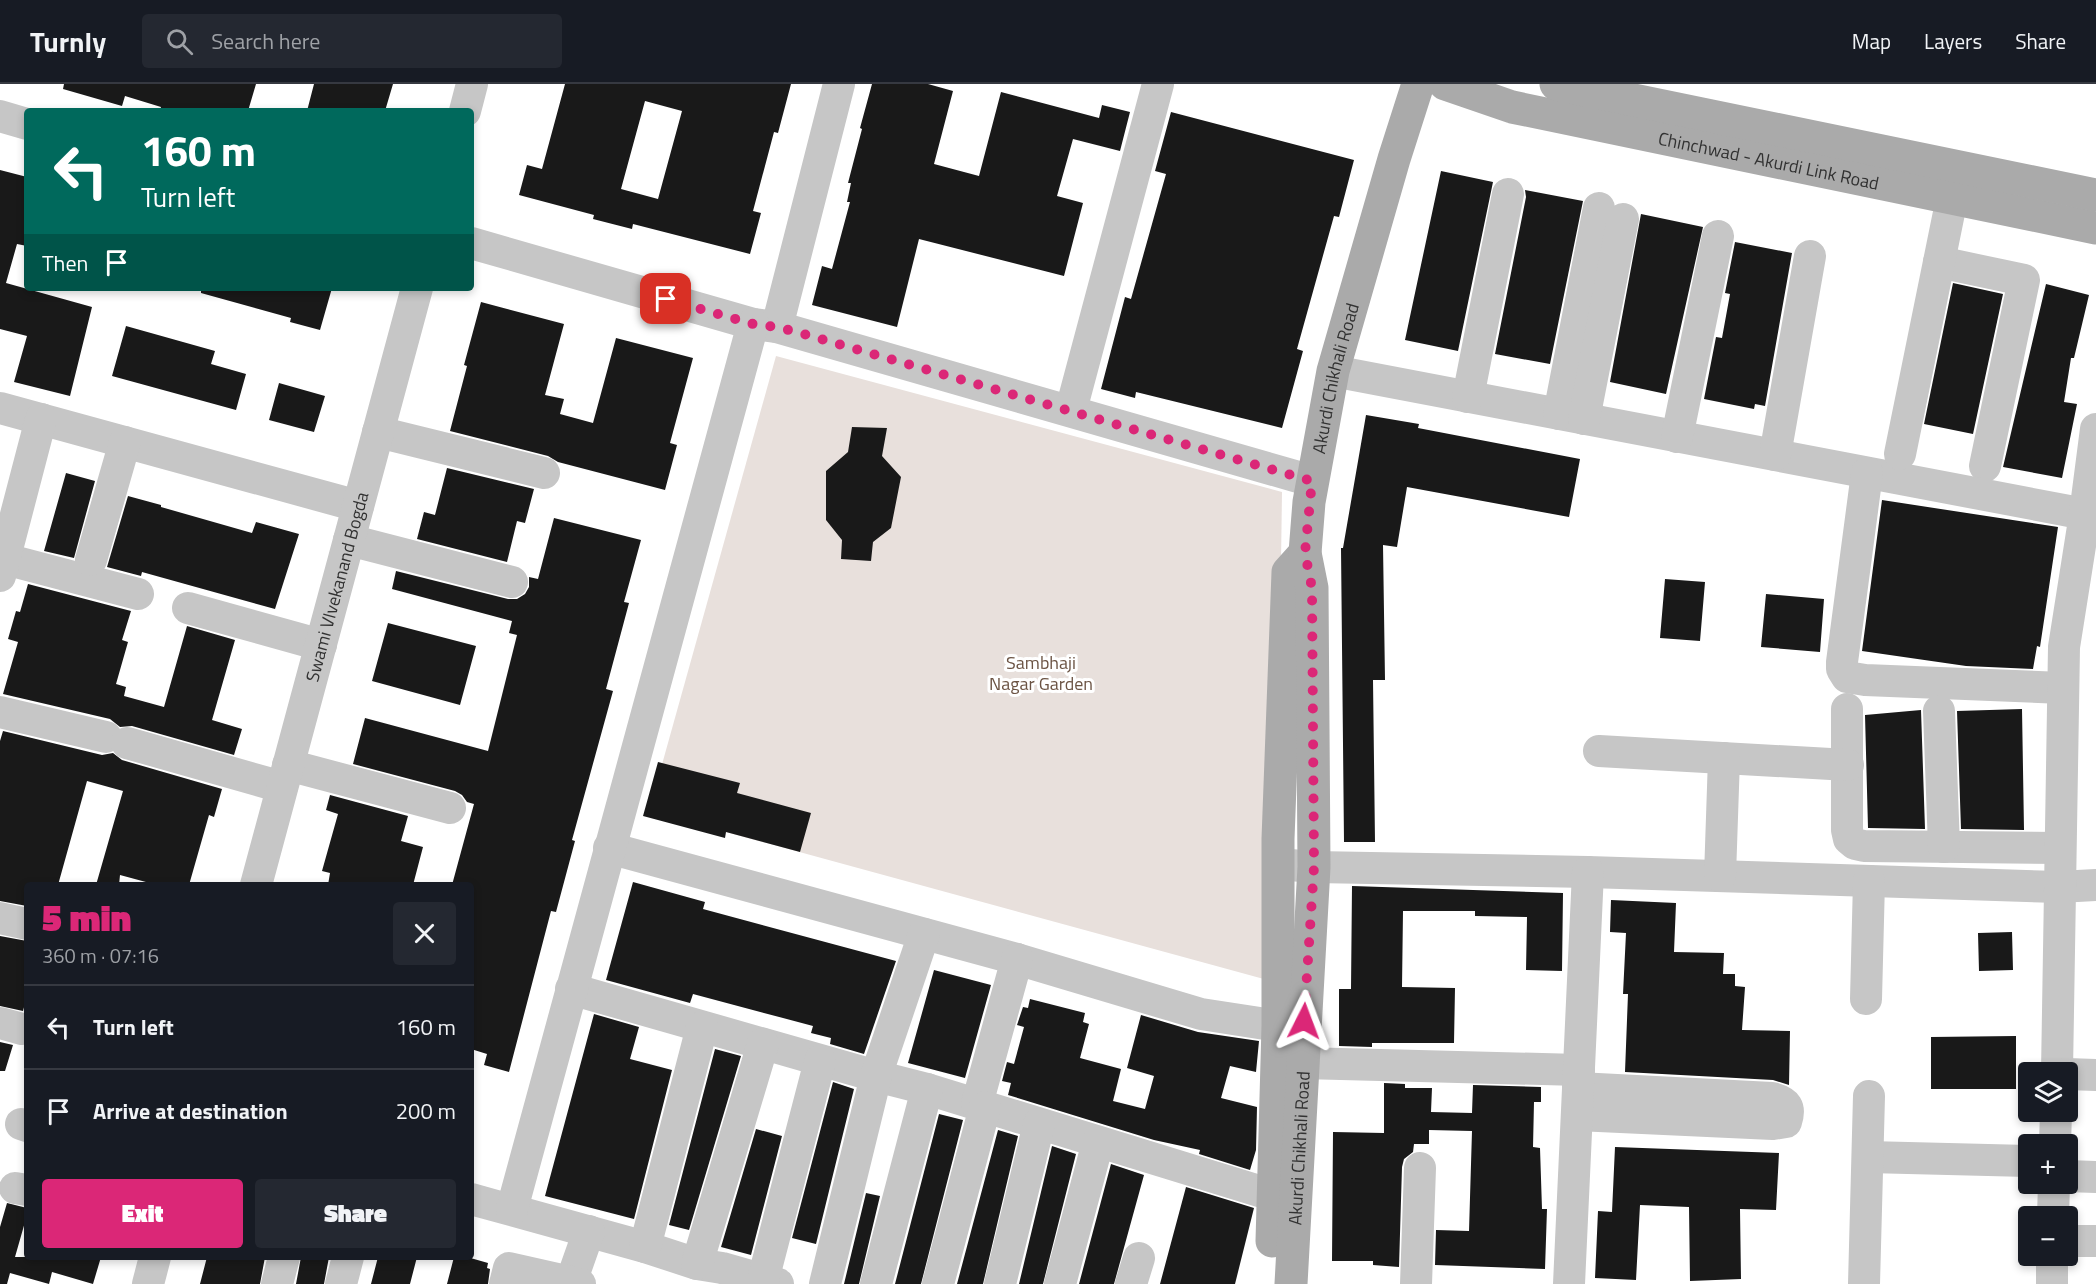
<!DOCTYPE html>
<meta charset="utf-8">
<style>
body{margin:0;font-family:"Titillium Web",sans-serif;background:#242831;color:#f1f3f6;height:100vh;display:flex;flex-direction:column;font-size:22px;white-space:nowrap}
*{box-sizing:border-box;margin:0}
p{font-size:20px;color:#9ea1a6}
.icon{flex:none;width:33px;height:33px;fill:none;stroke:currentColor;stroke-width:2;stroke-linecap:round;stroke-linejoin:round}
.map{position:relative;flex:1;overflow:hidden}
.details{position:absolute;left:24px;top:798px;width:450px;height:378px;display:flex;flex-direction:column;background:#171b24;border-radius:6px;box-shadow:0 3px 9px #0003}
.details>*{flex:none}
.hud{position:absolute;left:24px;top:24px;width:450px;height:183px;border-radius:6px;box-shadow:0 3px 9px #0003;background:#00695c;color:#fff;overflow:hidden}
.controls{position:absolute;left:2018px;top:978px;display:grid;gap:12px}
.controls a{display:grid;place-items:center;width:60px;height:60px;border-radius:6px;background:#171b24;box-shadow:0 3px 9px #0003;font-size:30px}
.pin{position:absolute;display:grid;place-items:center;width:51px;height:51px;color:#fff;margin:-26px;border-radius:12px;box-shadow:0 3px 9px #0006}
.me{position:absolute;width:66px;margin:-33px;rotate:3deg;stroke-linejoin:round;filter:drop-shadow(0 0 4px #0008)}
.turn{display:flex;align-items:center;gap:21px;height:126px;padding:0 18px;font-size:27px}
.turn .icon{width:78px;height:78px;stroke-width:2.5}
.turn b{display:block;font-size:42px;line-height:51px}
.then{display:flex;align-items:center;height:57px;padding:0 18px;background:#0003;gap:12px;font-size:22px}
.round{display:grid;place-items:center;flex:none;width:63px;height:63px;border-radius:6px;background:#242831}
.summary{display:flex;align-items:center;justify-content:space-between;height:102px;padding:0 18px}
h1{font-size:36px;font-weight:800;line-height:45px;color:#db2777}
.cta{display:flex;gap:12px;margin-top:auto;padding:12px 18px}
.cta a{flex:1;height:69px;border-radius:6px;background:#db2777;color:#fff;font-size:24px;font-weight:800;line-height:69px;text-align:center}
.cta a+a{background:#242831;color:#f1f3f6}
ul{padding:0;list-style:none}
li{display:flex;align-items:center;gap:18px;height:84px;padding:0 18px;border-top:2px solid #363941}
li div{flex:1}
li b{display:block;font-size:22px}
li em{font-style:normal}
header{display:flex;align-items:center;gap:36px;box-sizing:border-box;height:84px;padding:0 30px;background:#171b24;border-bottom:2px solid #363941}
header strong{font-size:28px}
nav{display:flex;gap:33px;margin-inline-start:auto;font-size:21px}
.search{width:420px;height:54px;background:#242831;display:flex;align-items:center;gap:15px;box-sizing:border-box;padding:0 21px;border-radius:6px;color:#9ea1a6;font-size:22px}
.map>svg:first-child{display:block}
</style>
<header>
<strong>Turnly</strong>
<div class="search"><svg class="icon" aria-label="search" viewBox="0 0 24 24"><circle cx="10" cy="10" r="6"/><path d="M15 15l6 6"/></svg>Search here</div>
<nav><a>Map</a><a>Layers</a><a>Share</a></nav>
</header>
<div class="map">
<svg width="2096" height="1200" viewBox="0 0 2096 1200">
<rect width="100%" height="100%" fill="#fff"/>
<path fill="#e8e0dc" d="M 776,272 L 1282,408 L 1275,898 L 649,727 Z"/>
<path fill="#191919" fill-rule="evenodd" d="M 64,0 L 256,0 L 248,27 L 160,27 L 161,23 L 125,12 L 122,22 L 63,5 Z
M 314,0 L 393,0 L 385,27 L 307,27 Z
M 565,0 L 791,0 L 778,49 L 774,48 L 753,127 L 761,129 L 750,170 L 633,140 L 632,145 L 593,135 L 594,131 L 519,111 L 527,81 L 542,85 ZM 645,17 L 682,27 L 658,115 L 621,105 Z
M 872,0 L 928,0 L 953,7 L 934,80 L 979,92 L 1001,8 L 1099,34 L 1102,21 L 1130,28 L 1120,67 L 1073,55 L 1057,112 L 1083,119 L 1064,192 L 919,155 L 897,243 L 812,221 L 822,182 L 832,185 L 850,118 L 847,118 L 851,99 L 848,99 L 862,45 L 860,44 Z
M 1171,28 L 1354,76 L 1339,133 L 1334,132 L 1297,265 L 1303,267 L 1282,344 L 1136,308 L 1135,314 L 1101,305 L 1125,213 L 1131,215 L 1166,90 L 1155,87 Z
M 0,86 L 27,93 L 27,162 L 17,160 L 6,199 L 92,223 L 70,312 L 14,298 L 27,252 L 0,245 Z
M 1441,87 L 1493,98 L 1458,267 L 1405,256 Z
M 1525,106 L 1583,117 L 1550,280 L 1495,270 L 1526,113 Z
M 1641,130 L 1703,143 L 1666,310 L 1610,298 Z
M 1735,158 L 1792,169 L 1765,322 L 1755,320 L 1754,325 L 1704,315 L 1716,253 L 1722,254 L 1730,210 L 1725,209 Z
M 1953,199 L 2003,210 L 1973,350 L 1924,340 Z
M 2046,200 L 2089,211 L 2074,274 L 2071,274 L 2064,318 L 2077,320 L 2062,394 L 2003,383 Z
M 201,204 L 332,204 L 320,246 L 290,238 L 291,234 L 201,209 Z
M 481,218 L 564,240 L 545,311 L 564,315 L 560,330 L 593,339 L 616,254 L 693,274 L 670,359 L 677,361 L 665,406 L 558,378 L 548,372 L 450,347 L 467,282 L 464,281 Z
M 126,242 L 215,267 L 211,280 L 246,290 L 236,326 L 112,292 Z
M 279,299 L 325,312 L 314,348 L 269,336 Z
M 1366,331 L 1419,340 L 1418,344 L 1580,375 L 1569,433 L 1407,403 L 1397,463 L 1383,461 L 1385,596 L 1373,596 L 1375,758 L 1344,758 L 1341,464 L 1343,464 Z
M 852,343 L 887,344 L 882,372 L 901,393 L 891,444 L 873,458 L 871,477 L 841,475 L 842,456 L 826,436 L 826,387 L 848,368 Z
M 447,384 L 534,405 L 525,439 L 517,437 L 507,478 L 417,455 L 424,428 L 435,431 Z
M 66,389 L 95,397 L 74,474 L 44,467 Z
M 128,412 L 161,421 L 161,423 L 252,449 L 256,438 L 299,450 L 275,525 L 142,488 L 141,492 L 107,483 Z
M 1882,416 L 2058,443 L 2040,563 L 2037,562 L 2033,585 L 1966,582 L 1862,567 Z
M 554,434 L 641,456 L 624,518 L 629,519 L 606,605 L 613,607 L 572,756 L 575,757 L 556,828 L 551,827 L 509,988 L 484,981 L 487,970 L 471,965 L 471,801 L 452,801 L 474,720 L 467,718 L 462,711 L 455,707 L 353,680 L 365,634 L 488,667 L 517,551 L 509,549 L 512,537 L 392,505 L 396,487 L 508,515 L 517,515 L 525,510 L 529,503 L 529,493 L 538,495 Z
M 1665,495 L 1705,498 L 1700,557 L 1660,554 Z
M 28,500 L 131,527 L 122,556 L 128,558 L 116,600 L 126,603 L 124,612 L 164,623 L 187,542 L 235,556 L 212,636 L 242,645 L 234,671 L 132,642 L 120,643 L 110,635 L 3,610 L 18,558 L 8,555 L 16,527 L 20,528 Z
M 1766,510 L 1824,515 L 1820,568 L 1761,563 Z
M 388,539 L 476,562 L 460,621 L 372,597 Z
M 2022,625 L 2024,746 L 1961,745 L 1957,627 Z
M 1921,626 L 1925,745 L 1868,744 L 1865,631 Z
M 3,647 L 102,671 L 113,669 L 122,676 L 222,705 L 214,733 L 209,731 L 189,801 L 157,801 L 120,791 L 119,801 L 96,801 L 123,707 L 87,697 L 58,801 L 27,801 L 27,822 L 0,817 L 0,657 Z
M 658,678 L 740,699 L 737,709 L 811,729 L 800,768 L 726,748 L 725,754 L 643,732 Z
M 330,711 L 408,732 L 401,757 L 423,763 L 413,801 L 328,801 L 330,789 L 322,787 L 338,730 L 326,726 Z
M 633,798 L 705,818 L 703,825 L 896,877 L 864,970 L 830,960 L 831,954 L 811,949 L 813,942 L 693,910 L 690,919 L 606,896 Z
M 1352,802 L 1563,809 L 1562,887 L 1526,886 L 1527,833 L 1475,832 L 1475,827 L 1403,827 L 1402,903 L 1455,904 L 1454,959 L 1372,959 L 1372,963 L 1339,962 L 1339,905 L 1351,905 Z
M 1611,816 L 1676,819 L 1674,868 L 1724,869 L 1723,890 L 1735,890 L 1735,902 L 1745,903 L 1742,946 L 1790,947 L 1789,1001 L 1773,996 L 1625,988 L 1628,910 L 1623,910 L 1626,849 L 1610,848 Z
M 2012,848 L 2013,886 L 1979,887 L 1978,849 Z
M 0,852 L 27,857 L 27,912 L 23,927 L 0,922 Z
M 934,886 L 991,901 L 965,994 L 908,979 Z
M 1030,915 L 1085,929 L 1083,938 L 1089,940 L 1080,974 L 1121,985 L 1113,1017 L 1145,1025 L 1154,992 L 1127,984 L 1141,931 L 1198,948 L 1259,957 L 1256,988 L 1230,982 L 1221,1014 L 1257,1023 L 1256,1066 L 1250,1086 L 1199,1070 L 1200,1066 L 1154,1056 L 1008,1011 L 1011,999 L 1002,997 L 1007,978 L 1014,980 L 1024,943 L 1017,941 L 1023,923 L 1028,924 Z
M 594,930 L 639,943 L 630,975 L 672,986 L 634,1135 L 545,1112 Z
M 2016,952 L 2016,1005 L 1931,1005 L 1931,953 Z
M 0,958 L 13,961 L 5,987 L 0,987 Z
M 715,965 L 741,972 L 689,1146 L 669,1141 Z
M 833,998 L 854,1005 L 816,1160 L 792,1154 Z
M 1384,999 L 1405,1000 L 1405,1004 L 1432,1004 L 1431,1028 L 1472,1029 L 1473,1001 L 1541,1003 L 1541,1018 L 1534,1018 L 1533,1063 L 1540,1064 L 1542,1125 L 1547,1125 L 1545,1185 L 1435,1181 L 1436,1146 L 1469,1147 L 1472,1047 L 1429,1046 L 1429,1060 L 1414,1060 L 1413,1068 L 1404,1075 L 1402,1083 L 1399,1183 L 1373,1181 L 1373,1177 L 1332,1177 L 1333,1048 L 1384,1049 Z
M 939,1030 L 963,1036 L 921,1200 L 895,1200 Z
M 756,1045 L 782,1052 L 751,1171 L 721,1163 Z
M 998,1046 L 1018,1052 L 983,1200 L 957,1200 Z
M 1052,1062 L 1076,1070 L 1043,1200 L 1019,1200 Z
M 1615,1063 L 1779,1069 L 1776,1126 L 1740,1125 L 1741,1195 L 1690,1197 L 1689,1123 L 1640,1121 L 1636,1196 L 1595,1194 L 1598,1127 L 1612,1128 Z
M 1111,1080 L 1144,1091 L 1114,1200 L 1079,1200 Z
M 1186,1103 L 1254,1124 L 1235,1200 L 1160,1200 Z
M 866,1109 L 880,1112 L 859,1200 L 844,1200 Z
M 7,1119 L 27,1124 L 27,1131 L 15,1173 L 101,1173 L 93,1200 L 52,1188 L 49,1200 L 10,1189 L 7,1200 L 0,1200 L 0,1143 Z
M 207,1173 L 265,1173 L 260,1200 L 200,1200 Z
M 301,1173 L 329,1173 L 324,1200 L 296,1200 Z
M 378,1173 L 417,1173 L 410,1200 L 371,1200 Z
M 454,1173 L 467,1173 L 488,1179 L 487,1184 L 490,1185 L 488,1200 L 447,1200 Z"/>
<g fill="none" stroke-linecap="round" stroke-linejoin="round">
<g stroke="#c6c6c6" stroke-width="32">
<path d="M 465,27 L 472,0"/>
<path d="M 0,32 L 27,40"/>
<path d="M 471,159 L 753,240 L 777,243 L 1312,397"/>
<path d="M 1939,178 L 2024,196 L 1985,382"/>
<path d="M 777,243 L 839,0"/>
<path d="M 1333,287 L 2085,430"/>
<path d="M 1468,313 L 1508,110"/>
<path d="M 0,324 L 358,422"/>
<path d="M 1071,326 L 1158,0"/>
<path d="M 1559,330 L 1599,124"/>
<path d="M 1584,335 L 1623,135"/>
<path d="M 378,348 L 544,389"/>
<path d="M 1677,353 L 1718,152"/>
<path d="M 1900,370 L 1952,114"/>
<path d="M 1775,371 L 1810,172"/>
<path d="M 1867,389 L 1842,578 L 1842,585 L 1847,593 L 1865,596 L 2063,604"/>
<path d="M 349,456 L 512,498"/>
<path d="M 5,475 L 138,510"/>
<path d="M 91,476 L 125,358"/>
<path d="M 0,492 L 41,335"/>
<path d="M 188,524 L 321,561"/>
<path d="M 1847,625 L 1847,746 L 1849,755 L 1855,760 L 1864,762 L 2060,764"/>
<path d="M 1939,627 L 1944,763"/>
<path d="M 0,628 L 106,653"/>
<path d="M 127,659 L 282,703"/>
<path d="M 1599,667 L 1848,681"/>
<path d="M 288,681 L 450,724"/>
<path d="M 609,764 L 1017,875 L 1201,930 L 1278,942 L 1303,937"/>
<path d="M 1278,780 L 1314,783 L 1588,788 L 2059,803 L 2096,801"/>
<path d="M 1720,792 L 1724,674"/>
<path id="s1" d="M 256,801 L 417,204"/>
<path d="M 0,834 L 27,840"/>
<path d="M 571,905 L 876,992 L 927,1005 L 1272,1111"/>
<path d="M 1866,915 L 1869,797"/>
<path d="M 0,939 L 22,945"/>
<path d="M 1302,979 L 1579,986"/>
<path d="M 2057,988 L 2064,563 L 2085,430 L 2096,345"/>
<path d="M 2067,990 L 2096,991"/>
<path d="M 977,1020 L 1017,875"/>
<path d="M 1577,1031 L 1773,1040 L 1786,1038 C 1791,1023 1787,1018 1772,1014 L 1578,1004"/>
<path d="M 21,1040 L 27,1042"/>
<path d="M 2055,1060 L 2056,1028"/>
<path d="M 1868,1073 L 2028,1077"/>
<path d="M 2067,1092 L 2096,1093"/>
<path d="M 15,1104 L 27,1106"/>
<path d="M 471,1115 L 645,1163 L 697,1180 L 722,1184 L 778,1200"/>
<path d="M 512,1125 L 753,240"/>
<path d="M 2053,1132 L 2054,1100"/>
<path d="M 2067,1157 L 2096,1157"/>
<path d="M 645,1163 L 702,943"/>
<path d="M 697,1180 L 763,960"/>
<path d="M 763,1196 L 820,977"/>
<path d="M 571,1198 L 589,1147"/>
<path d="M 148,1200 L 155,1173"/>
<path d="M 277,1200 L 284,1173"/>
<path d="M 341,1200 L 348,1173"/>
<path d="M 505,1200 L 509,1184 L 580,1200"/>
<path d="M 825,1200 L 876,992 L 924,850"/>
<path d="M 876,1200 L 927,1005"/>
<path d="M 938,1200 L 985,1023"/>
<path d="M 1000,1200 L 1039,1040"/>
<path d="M 1060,1200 L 1098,1058"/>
<path d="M 1131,1200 L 1139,1174"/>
<path d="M 1416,1200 L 1420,1084"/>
<path d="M 1569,1200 L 1588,788"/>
<path d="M 1864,1200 L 1869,1012"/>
<path d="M 2052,1200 L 2052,1172"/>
</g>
<g stroke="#aaa" stroke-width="33">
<path id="s2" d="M 1445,0 L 1512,23 L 2096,144"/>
<path d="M 1556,0 L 2096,111"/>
<path d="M 1272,1157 L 1278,942 L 1278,755 L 1288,488 L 1305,469"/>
<path id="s3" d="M 1291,1200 L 1314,783 L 1312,504 L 1305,469 L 1309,418 L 1333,287 L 1394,75 L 1418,0"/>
</g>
</g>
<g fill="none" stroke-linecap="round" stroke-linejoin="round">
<path stroke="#db2777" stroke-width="10" stroke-dasharray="0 18" d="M 666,215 L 753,240 L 777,243 L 800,249 L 1312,397 L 1305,469 L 1312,504 L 1314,783 L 1304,937"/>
</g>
<g text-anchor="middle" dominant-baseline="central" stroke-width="6" stroke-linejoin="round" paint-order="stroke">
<g font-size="18" fill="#323232" stroke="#fff">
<text stroke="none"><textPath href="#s2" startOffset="333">Chinchwad - Akurdi Link Road</textPath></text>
<text stroke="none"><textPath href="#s3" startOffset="910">Akurdi Chikhali Road</textPath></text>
<text stroke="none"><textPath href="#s1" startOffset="309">Swami VIvekanand Bogda</textPath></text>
<text stroke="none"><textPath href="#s3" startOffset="136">Akurdi Chikhali Road</textPath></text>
</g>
<g font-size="18" fill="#6b5343" stroke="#fff">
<text x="1041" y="578">Sambhaji<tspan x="1041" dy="21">Nagar Garden</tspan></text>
</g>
</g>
</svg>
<div class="controls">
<a><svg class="icon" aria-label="layers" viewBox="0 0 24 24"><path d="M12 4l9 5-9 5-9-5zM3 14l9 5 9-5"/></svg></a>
<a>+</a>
<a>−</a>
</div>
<div class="pin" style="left:666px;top:215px;background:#d93025"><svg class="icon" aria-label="arrive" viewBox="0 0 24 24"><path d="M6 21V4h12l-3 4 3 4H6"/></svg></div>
<svg class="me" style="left:1304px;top:937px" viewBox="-20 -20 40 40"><path d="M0-17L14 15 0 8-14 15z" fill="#db2777" stroke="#fff" stroke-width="4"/></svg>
<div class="hud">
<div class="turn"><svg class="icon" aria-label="left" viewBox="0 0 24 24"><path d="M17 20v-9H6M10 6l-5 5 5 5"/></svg><div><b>160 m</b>Turn left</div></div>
<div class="then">Then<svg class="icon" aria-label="arrive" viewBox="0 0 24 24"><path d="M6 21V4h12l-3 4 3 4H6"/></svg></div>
</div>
<section class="details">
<div class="summary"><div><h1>5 min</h1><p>360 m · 07:16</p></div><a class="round"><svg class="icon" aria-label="close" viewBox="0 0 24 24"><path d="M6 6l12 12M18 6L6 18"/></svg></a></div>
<ul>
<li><svg class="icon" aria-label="left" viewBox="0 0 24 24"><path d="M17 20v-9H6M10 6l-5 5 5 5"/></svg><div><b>Turn left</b></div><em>160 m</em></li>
<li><svg class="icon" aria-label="arrive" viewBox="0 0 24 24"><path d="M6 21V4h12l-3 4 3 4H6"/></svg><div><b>Arrive at destination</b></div><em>200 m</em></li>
</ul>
<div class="cta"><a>Exit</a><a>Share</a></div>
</section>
</div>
